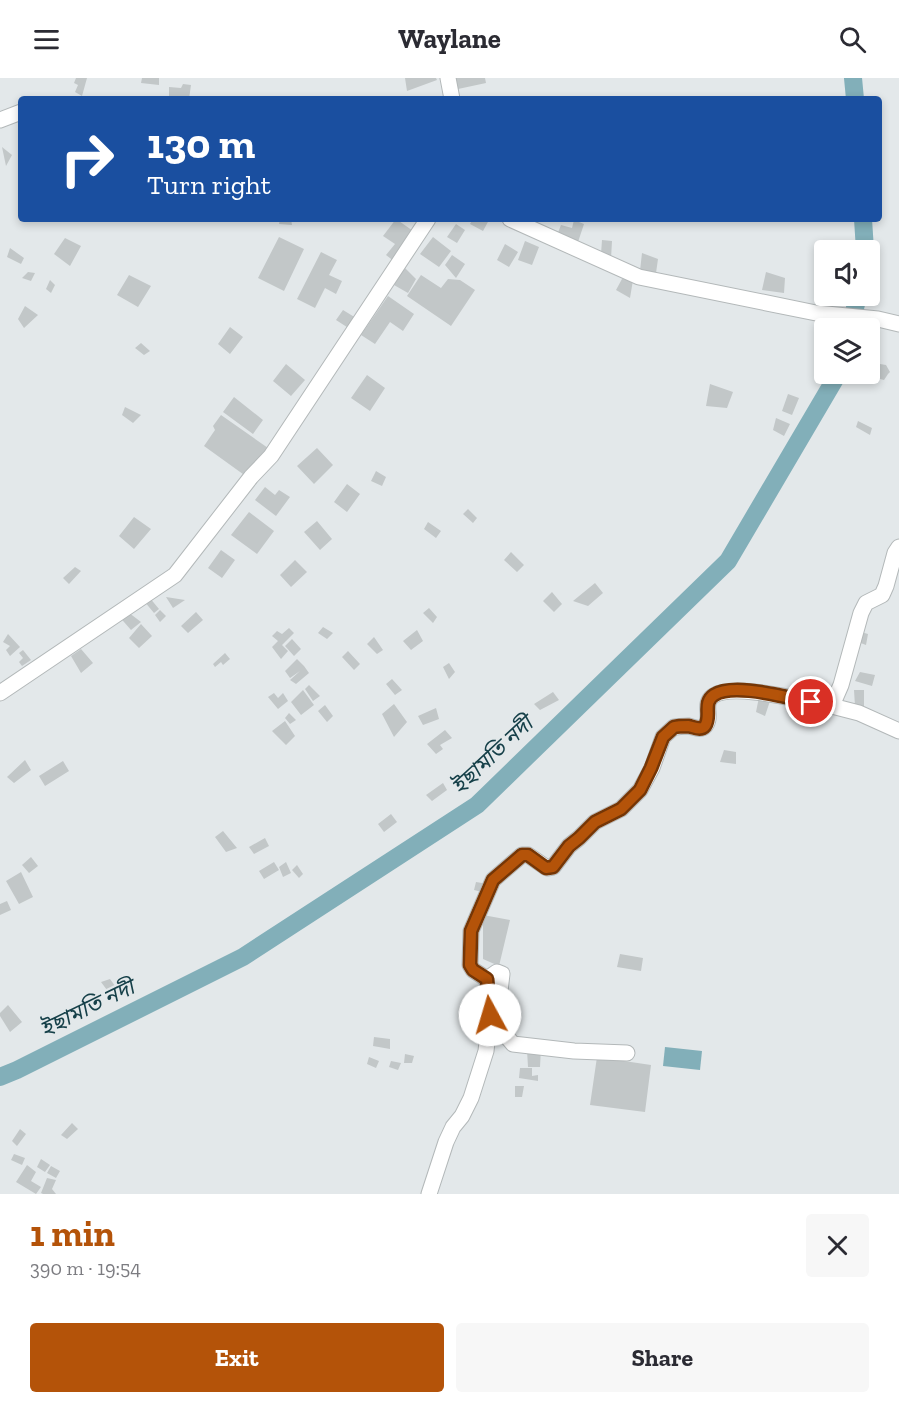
<!DOCTYPE html>
<meta charset="utf-8">
<style>
body{margin:0;font-family:"Zilla Slab","Noto Sans Bengali",serif;background:#f7f7f7;color:#2b2b33;height:100vh;display:flex;flex-direction:column;font-size:22px;white-space:nowrap}
*{box-sizing:border-box;margin:0}
p{font-size:20px;color:#7c7c81}
.icon{flex:none;width:33px;height:33px;fill:none;stroke:currentColor;stroke-width:2;stroke-linecap:round;stroke-linejoin:round}
.map{position:relative;height:1116px;overflow:hidden}
.panel{display:flex;flex-direction:column;background:#fff;flex:1}
.panel>*{flex:none}
.top-card{position:absolute;left:18px;top:18px;width:864px;height:126px;border-radius:6px;box-shadow:0 3px 9px #0003;background:#1a4fa0;color:#fff;overflow:hidden}
.tools{position:absolute;left:814px;top:162px;display:grid;gap:12px}
.tools a{display:grid;place-items:center;width:66px;height:66px;border-radius:6px;background:#fff;box-shadow:0 3px 9px #0003;font-size:30px}
.pin{position:absolute;display:grid;place-items:center;width:51px;height:51px;color:#fff;margin:-26px;border:3px solid #fff;border-radius:50%;box-shadow:0 2px 6px #0007}
.me{position:absolute;width:66px;margin:-33px;rotate:354deg;stroke-linejoin:round;filter:drop-shadow(0 0 4px #0008)}
.turn{display:flex;align-items:center;gap:21px;height:126px;padding:0 30px;font-size:27px}
.turn .icon{width:78px;height:78px;stroke-width:2.5}
.turn b{display:block;font-size:42px;line-height:51px}
.round{display:grid;place-items:center;flex:none;width:63px;height:63px;border-radius:6px;background:#f7f7f7}
.overview{display:flex;align-items:center;justify-content:space-between;height:102px;padding:0 30px}
h1{font-size:36px;font-weight:700;line-height:45px;color:#b45309}
.cta{display:flex;gap:12px;margin-top:auto;padding:12px 30px}
.cta a{flex:1;height:69px;border-radius:6px;background:#b45309;color:#fff;font-size:24px;font-weight:700;line-height:69px;text-align:center}
.cta a+a{background:#f7f7f7;color:#2b2b33}
header{display:flex;justify-content:space-between;align-items:center;height:78px;padding:0 30px;background:#fff;font-size:27px;font-weight:700}
.map>svg:first-child{display:block}
</style>
<header><svg class="icon" aria-label="menu" viewBox="0 0 24 24"><path d="M4 6h16M4 12h16M4 18h16"/></svg>Waylane<svg class="icon" aria-label="search" viewBox="0 0 24 24"><circle cx="10" cy="10" r="6"/><path d="M15 15l6 6"/></svg></header>
<div class="map">
<svg width="899" height="1116" viewBox="0 0 899 1116">
<rect width="100%" height="100%" fill="#e3e8ea"/>
<path fill="#82afb9" d="M 665,969 L 702,973 L 700,992 L 663,988 Z"/>
<g fill="none" stroke-linecap="round" stroke-linejoin="round">
<path stroke="#82afb9" stroke-width="18" d="M 853,0 L 855,21
M 863,141 L 865,172
M 850,250 L 858,218
M 0,999 L 17,992 L 243,879 L 477,727 L 728,483 L 838,296"/>
</g>
<path fill="#c2c7c8" d="M 76,0 L 87,0 L 82,18 L 75,14 L 78,7 L 74,5 Z
M 142,0 L 159,0 L 159,7 L 141,5 Z
M 405,0 L 436,0 L 437,2 L 407,13 Z
M 455,0 L 485,0 L 486,5 L 458,11 Z
M 183,6 L 191,7 L 189,21 L 169,20 L 169,9 L 181,10 Z
M 2,69 L 12,77 L 6,88 Z
M 280,141 L 291,141 L 292,147 L 279,146 Z
M 396,141 L 416,155 L 395,184 L 386,177 L 395,166 L 383,158 Z
M 473,141 L 487,141 L 489,142 L 483,153 L 470,146 Z
M 574,142 L 584,146 L 578,164 L 557,157 L 561,147 L 572,150 Z
M 456,146 L 465,152 L 457,165 L 447,159 Z
M 279,159 L 304,171 L 284,213 L 258,200 Z
M 433,159 L 451,173 L 439,189 L 420,176 Z
M 65,160 L 81,168 L 70,188 L 54,176 Z
M 602,162 L 612,163 L 611,181 L 601,176 Z
M 525,163 L 539,169 L 532,187 L 518,182 Z
M 505,166 L 518,174 L 509,189 L 497,182 Z
M 10,170 L 24,180 L 21,186 L 7,179 Z
M 321,174 L 337,182 L 329,197 L 342,203 L 336,216 L 325,210 L 315,230 L 297,221 Z
M 642,175 L 658,181 L 656,195 L 640,193 Z
M 452,177 L 465,186 L 456,200 L 445,187 Z
M 404,189 L 416,201 L 408,215 L 394,207 Z
M 28,194 L 35,195 L 31,203 L 22,200 Z
M 766,194 L 785,200 L 784,215 L 762,212 Z
M 129,197 L 151,208 L 138,229 L 117,217 Z
M 421,197 L 441,210 L 448,201 L 460,202 L 475,212 L 451,248 L 407,218 Z
M 622,201 L 633,202 L 630,220 L 616,212 Z
M 50,202 L 55,207 L 51,215 L 46,211 Z
M 388,218 L 414,236 L 403,253 L 390,244 L 375,266 L 361,257 Z
M 25,228 L 38,237 L 24,250 L 18,241 Z
M 343,232 L 356,240 L 350,251 L 336,242 Z
M 819,242 L 828,244 L 827,250 L 825,250 L 825,257 L 818,255 Z
M 230,249 L 243,259 L 230,276 L 218,266 Z
M 141,265 L 150,273 L 144,277 L 135,270 Z
M 874,285 L 886,287 L 890,294 L 888,296 L 884,302 L 872,299 Z
M 286,286 L 305,302 L 291,318 L 273,303 Z
M 367,297 L 385,310 L 370,333 L 351,320 Z
M 710,306 L 733,314 L 727,330 L 706,328 Z
M 788,316 L 799,320 L 792,337 L 782,333 Z
M 234,319 L 263,342 L 253,356 L 223,334 Z
M 125,329 L 141,337 L 133,345 L 122,337 Z
M 221,337 L 268,370 L 247,399 L 204,368 L 215,352 L 213,348 Z
M 776,340 L 790,346 L 784,358 L 773,352 Z
M 858,343 L 872,350 L 870,357 L 856,349 Z
M 317,370 L 333,387 L 314,406 L 297,388 Z
M 376,393 L 386,399 L 382,408 L 371,403 Z
M 347,406 L 360,416 L 347,434 L 334,424 Z
M 265,409 L 275,417 L 279,412 L 290,419 L 276,438 L 255,422 Z
M 468,431 L 477,440 L 473,445 L 463,436 Z
M 249,434 L 274,453 L 257,476 L 231,457 Z
M 134,439 L 151,451 L 134,471 L 119,458 Z
M 317,443 L 332,461 L 320,472 L 304,454 Z
M 428,444 L 441,453 L 436,460 L 424,451 Z
M 221,472 L 235,482 L 222,500 L 208,490 Z
M 511,474 L 524,487 L 517,494 L 504,482 Z
M 295,482 L 307,494 L 291,509 L 280,497 Z
M 75,489 L 81,493 L 69,506 L 63,500 Z
M 595,505 L 603,515 L 588,528 L 573,523 Z
M 552,514 L 562,526 L 554,534 L 543,523 Z
M 149,519 L 159,531 L 154,535 L 144,523 Z
M 166,519 L 185,522 L 173,530 Z
M 429,530 L 437,539 L 433,545 L 423,535 Z
M 124,531 L 141,544 L 131,552 L 117,536 Z
M 160,532 L 166,538 L 160,544 L 155,537 Z
M 196,534 L 203,542 L 188,555 L 181,548 Z
M 141,546 L 152,558 L 139,570 L 129,560 Z
M 323,549 L 333,555 L 327,561 L 318,555 Z
M 289,550 L 294,555 L 282,567 L 288,573 L 281,581 L 272,569 L 278,563 L 272,558 L 277,553 L 282,556 Z
M 417,552 L 423,563 L 411,572 L 403,563 Z
M 861,554 L 868,556 L 866,567 L 858,564 Z
M 8,556 L 20,569 L 10,578 L 6,572 L 10,568 L 3,564 Z
M 374,559 L 383,572 L 377,576 L 367,566 Z
M 292,561 L 301,571 L 294,578 L 285,568 Z
M 81,571 L 93,585 L 81,595 L 71,578 Z
M 23,572 L 31,582 L 22,588 L 19,584 L 23,580 L 19,575 Z
M 348,573 L 360,586 L 354,592 L 342,579 Z
M 225,575 L 230,581 L 223,587 L 221,584 L 215,589 L 213,586 Z
M 297,581 L 304,588 L 309,595 L 296,606 L 290,602 L 300,593 L 290,600 L 285,593 Z
M 449,585 L 455,594 L 449,601 L 443,589 Z
M 860,594 L 875,597 L 872,608 L 855,603 Z
M 392,601 L 402,612 L 395,617 L 386,606 Z
M 309,607 L 320,618 L 313,623 L 305,611 Z
M 303,612 L 314,627 L 301,637 L 291,624 Z
M 854,612 L 864,612 L 864,628 L 855,628 Z
M 553,614 L 559,622 L 540,632 L 534,626 Z
M 274,615 L 278,620 L 283,615 L 288,623 L 278,631 L 268,619 Z
M 759,619 L 770,623 L 765,638 L 756,634 Z
M 394,626 L 407,644 L 394,659 L 382,636 Z
M 325,627 L 333,638 L 327,644 L 318,633 Z
M 436,630 L 439,641 L 423,647 L 418,638 Z
M 289,635 L 296,642 L 290,646 L 285,640 Z
M 285,643 L 295,658 L 286,667 L 272,653 Z
M 445,652 L 452,660 L 440,667 L 443,671 L 436,676 L 427,666 Z
M 724,672 L 736,674 L 736,686 L 720,684 Z
M 25,682 L 31,692 L 14,705 L 7,699 Z
M 63,683 L 69,693 L 45,708 L 39,698 Z
M 443,705 L 447,712 L 432,723 L 426,717 Z
M 391,736 L 397,744 L 384,754 L 378,746 Z
M 223,753 L 237,770 L 226,774 L 215,759 Z
M 265,760 L 269,768 L 254,776 L 249,769 Z
M 31,779 L 38,788 L 29,795 L 22,787 Z
M 274,784 L 279,792 L 264,801 L 259,793 Z
M 286,784 L 291,795 L 283,799 L 279,789 Z
M 297,787 L 303,796 L 299,800 L 292,792 Z
M 21,794 L 33,819 L 19,826 L 6,803 Z
M 476,804 L 488,806 L 486,815 L 474,812 Z
M 7,823 L 11,832 L 0,837 L 0,826 Z
M 483,837 L 510,842 L 499,888 L 483,881 Z
M 620,876 L 643,880 L 641,893 L 617,889 Z
M 110,901 L 118,912 L 110,916 L 101,904 Z
M 8,927 L 22,944 L 10,954 L 0,938 L 0,935 Z
M 374,959 L 390,961 L 390,971 L 373,968 Z
M 541,970 L 540,989 L 528,989 L 527,972 Z
M 405,976 L 414,978 L 412,985 L 404,985 Z
M 369,979 L 379,983 L 376,990 L 367,986 Z
M 597,979 L 651,987 L 645,1034 L 590,1027 Z
M 391,983 L 401,985 L 398,992 L 389,989 Z
M 520,990 L 532,990 L 532,998 L 538,997 L 538,1003 L 519,1000 Z
M 515,1008 L 524,1008 L 522,1019 L 515,1019 Z
M 72,1045 L 78,1051 L 67,1061 L 61,1057 Z
M 20,1051 L 26,1056 L 17,1068 L 12,1063 Z
M 14,1076 L 25,1080 L 22,1087 L 11,1082 Z
M 41,1081 L 50,1087 L 45,1094 L 37,1089 Z
M 27,1087 L 36,1094 L 31,1103 L 41,1109 L 36,1116 L 16,1104 Z
M 51,1088 L 60,1093 L 56,1100 L 47,1095 Z
M 47,1100 L 56,1102 L 52,1111 L 56,1116 L 43,1116 L 41,1115 Z"/>
<g fill="none" stroke-linecap="round" stroke-linejoin="round">
<g stroke="#b3b8b9" stroke-width="17">
<path id="minor" d="M 448,0 L 452,21
M 0,42 L 21,34
M 510,141 L 639,199 L 816,235 L 878,241 L 899,246
M 0,615 L 175,497 L 251,399 L 271,378 L 428,141
M 828,627 L 859,635 L 899,653
M 487,901 L 473,892 L 470,887 L 471,853 L 493,802 L 522,777 L 528,777 L 547,790 L 553,789 L 569,768 L 579,760 L 595,744 L 621,731 L 640,712 L 652,690 L 663,659 L 674,649 C 678,649 683,648 688,648 C 694,649 701,653 705,648 C 713,639 702,626 713,618 C 732,604 803,623 828,627 L 834,623 L 841,607 L 861,535 L 866,525 L 882,517 L 886,508 L 895,475 L 899,469
M 487,901 L 497,894 L 502,896 L 500,913 L 502,953 L 513,966 L 574,973 L 627,975
M 429,1116 L 446,1064 L 453,1049 L 462,1038 L 471,1020 L 486,973 L 490,937 L 487,901"/>
</g>
<use href="#minor" stroke="#fff" stroke-width="15"/>
</g>
<g fill="none" stroke-linecap="round" stroke-linejoin="round">
<g stroke="#753606" stroke-width="15">
<path id="route" d="M 490,937 L 487,901 L 473,892 L 470,887 L 471,853 L 493,802 L 522,777 L 528,777 L 546,790 L 553,789 L 569,768 L 579,760 L 595,744 L 621,731 L 640,712 L 651,690 L 663,659 L 674,649 C 678,648 683,648 688,648 C 694,649 701,653 705,648 C 712,638 702,625 714,617 C 734,604 787,620 811,624"/>
</g>
<use href="#route" stroke="#b45309" stroke-width="10"/>
</g>
<g text-anchor="middle" dominant-baseline="central" stroke-width="4.5" stroke-linejoin="round" paint-order="stroke">
<g font-size="22" font-style="italic" fill="#164049" stroke="#e3e8ea">
<text transform="translate(492 677) rotate(-43)">ইছামতি নদী</text>
<text transform="translate(87 930) rotate(-26)">ইছামতি নদী</text>
</g>
</g>
</svg>
<div class="tools">
<a><svg class="icon" aria-label="sound" viewBox="0 0 24 24"><path d="M4 9h4l5-4v14l-5-4H4zM17 9q2 3 0 6"/></svg></a>
<a><svg class="icon" aria-label="layers" viewBox="0 0 24 24"><path d="M12 4l9 5-9 5-9-5zM3 14l9 5 9-5"/></svg></a>
</div>
<div class="pin" style="left:811px;top:624px;background:#d93025"><svg class="icon" aria-label="arrive" viewBox="0 0 24 24"><path d="M6 21V4h12l-3 4 3 4H6"/></svg></div>
<svg class="me" style="left:490px;top:937px" viewBox="-20 -20 40 40"><circle r="19" fill="#fff"/><path d="M0-13L10 11 0 6-10 11z" fill="#b45309"/></svg>
<div class="top-card">
<div class="turn"><svg class="icon" aria-label="right" viewBox="0 0 24 24"><path d="M7 20v-9h11M14 6l5 5-5 5"/></svg><div><b>130 m</b>Turn right</div></div>
</div>
</div>
<section class="panel">
<div class="overview"><div><h1>1 min</h1><p>390 m · 19:54</p></div><a class="round"><svg class="icon" aria-label="close" viewBox="0 0 24 24"><path d="M6 6l12 12M18 6L6 18"/></svg></a></div>
<div class="cta"><a>Exit</a><a>Share</a></div>
</section>
